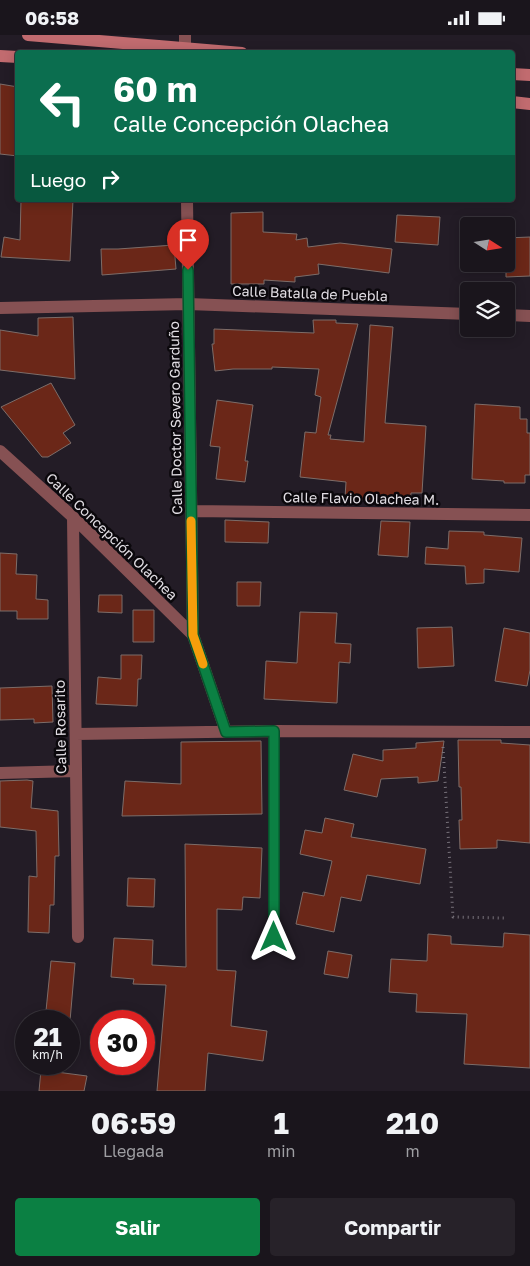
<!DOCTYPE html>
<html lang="es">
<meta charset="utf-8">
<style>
body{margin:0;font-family:"Golos Text",sans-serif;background:#272229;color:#f1f3f6;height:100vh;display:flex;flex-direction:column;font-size:19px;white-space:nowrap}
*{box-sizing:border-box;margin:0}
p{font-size:16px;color:#9f9fa3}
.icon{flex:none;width:28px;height:28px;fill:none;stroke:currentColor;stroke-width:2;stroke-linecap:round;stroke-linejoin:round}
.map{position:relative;height:1056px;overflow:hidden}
.details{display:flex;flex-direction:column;background:#1a151c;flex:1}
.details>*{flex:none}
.top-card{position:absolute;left:15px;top:15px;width:500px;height:152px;border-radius:5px;box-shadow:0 2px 12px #0003,0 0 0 1px #38343b;background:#0b6e4f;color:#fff;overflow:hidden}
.needle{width:32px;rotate:102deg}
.tools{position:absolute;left:460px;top:182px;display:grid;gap:10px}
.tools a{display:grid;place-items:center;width:55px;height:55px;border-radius:5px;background:#1a151c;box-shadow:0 2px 12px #0003,0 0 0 1px #38343b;font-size:25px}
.speed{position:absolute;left:15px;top:975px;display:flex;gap:10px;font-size:25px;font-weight:700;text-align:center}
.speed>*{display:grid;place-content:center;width:65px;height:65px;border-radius:50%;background:#1a151c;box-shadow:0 2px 12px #0003,0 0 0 1px #38343b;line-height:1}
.speed small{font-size:12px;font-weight:400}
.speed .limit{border:8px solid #d22;background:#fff;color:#111}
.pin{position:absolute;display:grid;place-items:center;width:42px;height:42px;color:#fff;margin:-51px -21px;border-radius:50% 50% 50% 0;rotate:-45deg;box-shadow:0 0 5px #0007}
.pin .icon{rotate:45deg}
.me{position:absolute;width:55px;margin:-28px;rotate:0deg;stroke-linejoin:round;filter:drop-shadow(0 0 4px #0008)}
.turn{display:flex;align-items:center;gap:18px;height:105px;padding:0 15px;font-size:22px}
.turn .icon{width:65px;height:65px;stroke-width:2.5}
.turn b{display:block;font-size:35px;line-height:42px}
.then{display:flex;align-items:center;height:48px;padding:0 15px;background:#0003;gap:10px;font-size:19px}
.eta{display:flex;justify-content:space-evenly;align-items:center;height:85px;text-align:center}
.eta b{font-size:30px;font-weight:700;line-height:35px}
.action{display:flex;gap:10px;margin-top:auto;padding:10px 15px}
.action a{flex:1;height:58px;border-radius:5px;background:#0b8043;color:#fff;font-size:20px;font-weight:700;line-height:58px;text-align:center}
.action a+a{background:#272229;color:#f1f3f6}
.status{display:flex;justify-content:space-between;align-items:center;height:35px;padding:0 25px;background:#1a151c;direction:ltr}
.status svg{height:14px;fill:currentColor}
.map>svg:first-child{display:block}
</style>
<div class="status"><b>06:58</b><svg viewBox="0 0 49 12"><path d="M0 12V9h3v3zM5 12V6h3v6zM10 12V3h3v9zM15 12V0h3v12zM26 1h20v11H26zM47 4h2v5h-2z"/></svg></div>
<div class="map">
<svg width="530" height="1056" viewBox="0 0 530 1056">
<rect width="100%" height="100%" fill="#231c26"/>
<path fill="#6b2718" stroke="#7d6d69" d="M 0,49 L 18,52 L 18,121 L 0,119 Z
M 21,165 L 73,165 L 70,226 L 1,222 L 4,202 L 20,205 Z
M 263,177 L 263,197 L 297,199 L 296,205 L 307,203 L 308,212 L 340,208 L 392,214 L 389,238 L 318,229 L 319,239 L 295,242 L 295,247 L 264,245 L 264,249 L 231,249 L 231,178 Z
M 397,180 L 440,182 L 438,210 L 395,207 Z
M 530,202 L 530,241 L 506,242 L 506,203 Z
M 174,210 L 176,234 L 102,240 L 101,214 L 118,214 Z
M 73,282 L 75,344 L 0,335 L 0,295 L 38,301 L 38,283 Z
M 313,285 L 336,285 L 336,288 L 358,289 L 328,400 L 331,400 L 330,404 L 364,407 L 370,290 L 393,292 L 385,388 L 426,391 L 422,458 L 411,458 L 410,470 L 382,470 L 382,467 L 345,463 L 346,447 L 300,442 L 305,397 L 316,398 L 321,362 L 315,360 L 319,334 L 272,332 L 272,334 L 233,334 L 215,336 L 212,309 L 214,309 L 214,294 L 314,298 Z
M 51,348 L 75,390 L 63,398 L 71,408 L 48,422 L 42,422 L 1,372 Z
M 217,365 L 253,370 L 245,426 L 248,426 L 245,447 L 216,444 L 220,412 L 210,411 Z
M 475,369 L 520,372 L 520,384 L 527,384 L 527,398 L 530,398 L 530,440 L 525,440 L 525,448 L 504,448 L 504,446 L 472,444 Z
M 225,485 L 269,487 L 268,508 L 225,507 Z
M 381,486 L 410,487 L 408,522 L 378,520 Z
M 449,496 L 484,497 L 484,500 L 522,503 L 519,537 L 484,534 L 484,548 L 466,549 L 465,531 L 425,529 L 426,512 L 448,514 Z
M 0,518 L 17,519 L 16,539 L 37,540 L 36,564 L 48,565 L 48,584 L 17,584 L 17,576 L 0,576 Z
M 237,547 L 261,547 L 260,571 L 237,571 Z
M 99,560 L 122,560 L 122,578 L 98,577 Z
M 133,575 L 154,575 L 154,607 L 133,607 Z
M 300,577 L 337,578 L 335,608 L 351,609 L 350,628 L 339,627 L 337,668 L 264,664 L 266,626 L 297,628 Z
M 452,592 L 454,631 L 418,633 L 417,593 Z
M 504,593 L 530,598 L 530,635 L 527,651 L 495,646 Z
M 121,620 L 142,620 L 141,644 L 138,644 L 137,671 L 96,669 L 98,642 L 121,644 Z
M 52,651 L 53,687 L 34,688 L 34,684 L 0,685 L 0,653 Z
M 458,705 L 501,705 L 501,708 L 530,710 L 530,808 L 497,805 L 497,813 L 460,814 L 459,785 L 462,785 L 461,752 L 459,752 Z
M 261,706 L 262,779 L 122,781 L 125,746 L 181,749 L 181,707 Z
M 444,706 L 438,746 L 418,748 L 418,742 L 381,744 L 377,762 L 344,755 L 353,719 L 383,726 L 383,715 L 416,713 L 416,708 Z
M 27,745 L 33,746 L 31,773 L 58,776 L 59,821 L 55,821 L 54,870 L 50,870 L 49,898 L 28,897 L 29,841 L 37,842 L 36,796 L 0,792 L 0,746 Z
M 325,783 L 354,789 L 351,802 L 426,814 L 420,849 L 367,840 L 361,866 L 341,862 L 334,897 L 296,889 L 303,857 L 324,861 L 332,826 L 300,819 L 305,795 L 322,798 Z
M 185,809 L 262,813 L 260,863 L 243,862 L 242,875 L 217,874 L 217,935 L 236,936 L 231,991 L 267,996 L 263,1026 L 208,1018 L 205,1056 L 157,1056 L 166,950 L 133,949 L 134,944 L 111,942 L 114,903 L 153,905 L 152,930 L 186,932 Z
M 128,843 L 155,844 L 154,872 L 127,871 Z
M 504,898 L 530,900 L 530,1033 L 464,1029 L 467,979 L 416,977 L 417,959 L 389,957 L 391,924 L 427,926 L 428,899 L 451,901 L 451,909 L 503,912 Z
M 328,916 L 352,920 L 348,943 L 324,939 Z
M 51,926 L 75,928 L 70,986 L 45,986 Z
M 41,1035 L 87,1041 L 84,1056 L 39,1056 Z"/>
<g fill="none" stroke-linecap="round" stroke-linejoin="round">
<path stroke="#78727b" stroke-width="3" stroke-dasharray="1 4" stroke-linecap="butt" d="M 443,712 L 453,882 L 504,883"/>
<path stroke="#865153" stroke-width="12" d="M 185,0 L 185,18
M 187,165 L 193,600
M 0,273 L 188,269 L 469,279
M 506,280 L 530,281
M 0,416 L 73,482 L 193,600 L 226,697
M 191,476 L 530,480
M 73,482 L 78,902
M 76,699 L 274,696 L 530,697
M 0,738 L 76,736
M 274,902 L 274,696"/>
<path stroke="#c16b6f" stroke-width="12" d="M 28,0 L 242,18
M 0,21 L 18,22
M 512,39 L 530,40
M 512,67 L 530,69"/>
</g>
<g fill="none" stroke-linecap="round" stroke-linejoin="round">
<g stroke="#07532c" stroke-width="12">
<path id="route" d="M 188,235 L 193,600 L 226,697 L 274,696 L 274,902"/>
</g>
<use href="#route" stroke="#0b8043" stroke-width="9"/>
<path stroke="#f59e0b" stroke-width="9" d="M 191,486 L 193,600 L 203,629"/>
</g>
<g text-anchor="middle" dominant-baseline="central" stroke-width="5" stroke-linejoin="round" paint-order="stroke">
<g font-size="14" fill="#e1dde3" stroke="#0b080c">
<text transform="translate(310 258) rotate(2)">Calle Batalla de Puebla</text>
<text transform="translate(175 383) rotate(-91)">Calle Doctor Severo Garduño</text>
<text transform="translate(361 463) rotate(1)">Calle Flavio Olachea M.</text>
<text transform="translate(112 501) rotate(44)">Calle Concepción Olachea</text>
<text transform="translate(60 692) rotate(-91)">Calle Rosarito</text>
</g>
</g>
</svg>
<div class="tools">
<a><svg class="needle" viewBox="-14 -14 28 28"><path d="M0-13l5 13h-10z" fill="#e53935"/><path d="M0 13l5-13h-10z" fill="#9f9fa3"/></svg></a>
<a><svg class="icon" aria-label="layers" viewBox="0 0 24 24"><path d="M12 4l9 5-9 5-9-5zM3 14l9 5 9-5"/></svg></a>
</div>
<div class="speed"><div>21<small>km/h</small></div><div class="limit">30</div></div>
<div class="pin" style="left:188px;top:235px;background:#d93025"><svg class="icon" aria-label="arrive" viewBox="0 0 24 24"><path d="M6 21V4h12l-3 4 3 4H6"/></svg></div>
<svg class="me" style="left:274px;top:902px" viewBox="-20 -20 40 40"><path d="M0-17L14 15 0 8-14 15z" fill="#0b8043" stroke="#fff" stroke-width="4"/></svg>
<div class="top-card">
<div class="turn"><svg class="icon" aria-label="left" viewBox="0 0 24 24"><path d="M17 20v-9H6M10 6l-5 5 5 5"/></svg><div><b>60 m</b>Calle Concepción Olachea</div></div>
<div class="then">Luego<svg class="icon" aria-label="right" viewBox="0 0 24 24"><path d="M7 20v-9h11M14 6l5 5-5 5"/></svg></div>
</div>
</div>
<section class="details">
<div class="eta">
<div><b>06:59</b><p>Llegada</p></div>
<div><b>1</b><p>min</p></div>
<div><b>210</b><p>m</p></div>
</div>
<div class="action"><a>Salir</a><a>Compartir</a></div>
</section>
